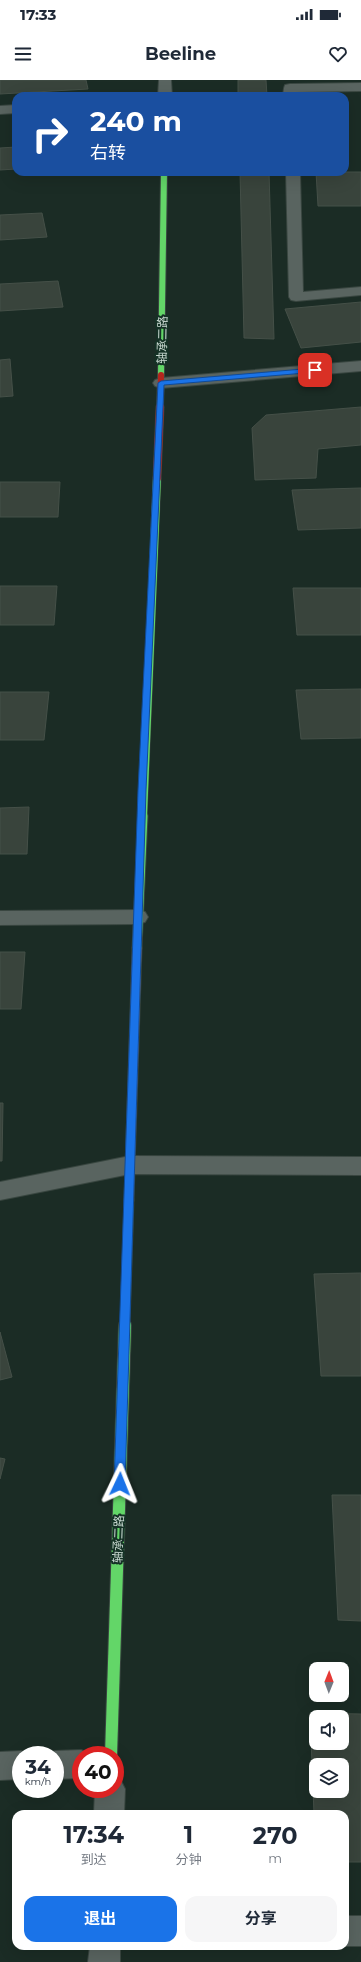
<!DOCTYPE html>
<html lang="zh">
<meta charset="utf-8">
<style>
body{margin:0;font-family:Montserrat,"Noto Sans SC",sans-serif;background:#f6f6f7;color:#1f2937;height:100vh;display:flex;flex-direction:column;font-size:15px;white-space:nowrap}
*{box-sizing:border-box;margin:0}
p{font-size:13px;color:#747a83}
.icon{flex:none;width:22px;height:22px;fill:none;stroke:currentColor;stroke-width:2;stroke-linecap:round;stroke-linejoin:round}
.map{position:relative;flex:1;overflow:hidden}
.details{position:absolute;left:12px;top:1730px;width:337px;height:140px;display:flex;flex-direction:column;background:#fff;border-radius:12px;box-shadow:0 4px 16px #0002}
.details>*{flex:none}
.guide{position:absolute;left:12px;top:12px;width:337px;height:84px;border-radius:12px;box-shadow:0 4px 16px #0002;background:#1a4fa0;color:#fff;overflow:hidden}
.needle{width:26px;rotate:1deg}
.controls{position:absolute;left:309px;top:1582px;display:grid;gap:8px}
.controls a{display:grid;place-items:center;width:40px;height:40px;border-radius:8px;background:#fff;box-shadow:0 4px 16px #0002;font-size:20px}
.speed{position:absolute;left:12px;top:1666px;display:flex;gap:8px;font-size:20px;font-weight:700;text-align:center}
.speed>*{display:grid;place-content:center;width:52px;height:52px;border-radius:50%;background:#fff;box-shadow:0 4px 16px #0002;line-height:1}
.speed small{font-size:10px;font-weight:400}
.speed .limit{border:6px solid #d22;background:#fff;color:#111}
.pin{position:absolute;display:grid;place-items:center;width:34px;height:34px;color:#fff;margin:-17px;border-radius:8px;box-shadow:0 2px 6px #0006}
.me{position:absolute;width:44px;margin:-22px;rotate:2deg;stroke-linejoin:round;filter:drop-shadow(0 0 3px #0008)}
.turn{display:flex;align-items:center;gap:14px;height:84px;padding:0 12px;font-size:18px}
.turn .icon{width:52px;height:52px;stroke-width:2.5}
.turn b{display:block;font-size:28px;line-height:34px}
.eta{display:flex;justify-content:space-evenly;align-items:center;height:68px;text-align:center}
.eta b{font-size:24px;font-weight:700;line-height:28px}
.primary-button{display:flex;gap:8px;margin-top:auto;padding:8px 12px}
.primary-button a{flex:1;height:46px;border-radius:12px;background:#1a73e8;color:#fff;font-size:16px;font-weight:700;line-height:46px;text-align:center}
.primary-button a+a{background:#f6f6f7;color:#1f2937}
.status{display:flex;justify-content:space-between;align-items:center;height:28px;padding:0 20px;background:#fff;direction:ltr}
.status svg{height:11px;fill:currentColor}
header{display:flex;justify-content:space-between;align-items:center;height:52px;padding:0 12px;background:#fff;font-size:18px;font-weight:700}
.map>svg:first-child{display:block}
</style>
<div class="status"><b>17:33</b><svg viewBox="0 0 49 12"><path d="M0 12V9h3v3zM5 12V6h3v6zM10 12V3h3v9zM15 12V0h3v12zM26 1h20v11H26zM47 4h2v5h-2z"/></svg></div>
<header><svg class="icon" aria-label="menu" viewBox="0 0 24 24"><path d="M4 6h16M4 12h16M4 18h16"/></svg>Beeline<svg class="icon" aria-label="heart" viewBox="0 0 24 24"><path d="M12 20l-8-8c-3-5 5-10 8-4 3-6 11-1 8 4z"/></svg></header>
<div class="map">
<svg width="361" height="1882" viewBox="0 0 361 1882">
<rect width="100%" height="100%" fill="#1b2c25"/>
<path fill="#39443c" stroke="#455048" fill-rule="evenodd" d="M 0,0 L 86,0 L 88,9 L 0,14 Z
M 238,0 L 266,0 L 267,16 L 238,16 Z
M 16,67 L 16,89 L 0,90 L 0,68 Z
M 240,92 L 269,92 L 274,259 L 244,258 Z
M 316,92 L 361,92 L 361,126 L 318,126 Z
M 42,133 L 47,157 L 0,160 L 0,135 Z
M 58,201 L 63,227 L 0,231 L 0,204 Z
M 361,222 L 361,262 L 301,268 L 285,229 Z
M 10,279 L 13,316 L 0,317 L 0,280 Z
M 361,327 L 361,365 L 318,369 L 316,398 L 255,400 L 252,348 L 266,335 Z
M 0,402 L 60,402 L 58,437 L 0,437 Z
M 361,408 L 361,448 L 298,450 L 292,410 Z
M 0,506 L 57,506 L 54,545 L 0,545 Z
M 293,508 L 361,508 L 361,555 L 297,555 Z
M 361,609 L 361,658 L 301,659 L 296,610 Z
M 0,612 L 49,612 L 44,660 L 0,660 Z
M 29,727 L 27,774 L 0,774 L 0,728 Z
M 0,872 L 25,872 L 21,929 L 0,929 Z
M 0,1023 L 3,1023 L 2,1081 L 0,1081 Z
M 361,1193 L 361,1296 L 321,1296 L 314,1194 Z
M 0,1252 L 12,1297 L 0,1300 Z
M 0,1378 L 5,1379 L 0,1399 Z
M 332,1415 L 361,1415 L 361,1541 L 338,1540 Z
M 310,1633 L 361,1634 L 361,1782 L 345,1782 L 345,1734 L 314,1734 ZM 316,1637 L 342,1637 L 342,1663 L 316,1663 ZM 316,1685 L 342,1685 L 342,1711 L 316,1711 Z"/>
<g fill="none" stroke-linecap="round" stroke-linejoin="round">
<g stroke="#394640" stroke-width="2">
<path id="lane" d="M 361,3 L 361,11 L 296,12 L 297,16 L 283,16 L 284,8 L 285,5 L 290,4 Z
M 286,92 L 300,92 L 303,212 L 361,207 L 361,215 L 296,221 L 291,220 L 289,217 Z
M 138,830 L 145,832 L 148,837 L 145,842 L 138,844 L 0,845 L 0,831 Z"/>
</g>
<g stroke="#394640" stroke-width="2">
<path id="street" d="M 159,0 L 171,0 L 172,16 L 158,16 Z
M 16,25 L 16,33 L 0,34 L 0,26 Z
M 361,281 L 361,291 L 161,308 L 155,306 L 153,303 L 155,300 L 161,298 Z
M 130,1076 L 361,1077 L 361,1095 L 130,1094 L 0,1120 L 0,1102 Z
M 81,1670 L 92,1675 L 81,1675 L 81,1698 L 55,1699 L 55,1675 L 45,1675 L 55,1671 Z
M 21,1671 L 31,1675 L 21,1675 L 21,1699 L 0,1700 L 0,1672 Z
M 115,1697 L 120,1699 L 125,1709 L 124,1734 L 94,1734 L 95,1709 L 115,1709 Z
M 345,1836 L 361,1836 L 361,1866 L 344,1866 Z
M 90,1866 L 120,1866 L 120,1882 L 88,1882 Z"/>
</g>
<g stroke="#394640" stroke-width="8">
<path id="fast-far3" d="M 161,295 L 164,92"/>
</g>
<g stroke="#394640" stroke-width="9">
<path id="fast-far2" d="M 143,737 L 157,398"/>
</g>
<g stroke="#394640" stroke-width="11">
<path id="fast-far1" d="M 137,868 L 143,736
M 125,1246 L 129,1120"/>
</g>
<g stroke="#394640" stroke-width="14">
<path id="fast" d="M 111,1675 L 125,1245"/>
</g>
<g stroke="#394640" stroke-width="11">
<path id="slow" d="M 129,1120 L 137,868"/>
</g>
<g stroke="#394640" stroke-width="8">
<path id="jam-far1" d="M 160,328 L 161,295"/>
</g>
<g stroke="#394640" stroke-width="9">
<path id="jam" d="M 157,398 L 160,327"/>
</g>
<use href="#lane" fill="#596460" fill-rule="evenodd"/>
<use href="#street" fill="#596460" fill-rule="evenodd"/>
<use href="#fast-far3" stroke="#63d668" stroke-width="6"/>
<use href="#fast-far2" stroke="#63d668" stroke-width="8"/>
<use href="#fast-far1" stroke="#63d668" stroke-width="9"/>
<use href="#fast" stroke="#63d668" stroke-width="12"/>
<use href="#slow" stroke="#ff974d" stroke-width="9"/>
<use href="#jam-far1" stroke="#b3261e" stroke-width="6"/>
<use href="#jam" stroke="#b3261e" stroke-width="8"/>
</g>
<path fill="#1a73e8" stroke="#114b97" d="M 315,288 L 317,289 L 317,292 L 164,305 L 146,710 L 125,1404 L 124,1407 L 120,1409 L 116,1407 L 114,1404 L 138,710 L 158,303 L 161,301 Z"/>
<g text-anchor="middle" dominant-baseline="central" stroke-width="4" stroke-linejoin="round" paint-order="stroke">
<g font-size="12" fill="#c8d8d0" stroke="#153226">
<text transform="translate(162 260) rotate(-89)">轴承二路</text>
<text transform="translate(118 1459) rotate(-88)">轴承二路</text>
</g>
</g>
</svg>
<div class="controls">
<a><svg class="needle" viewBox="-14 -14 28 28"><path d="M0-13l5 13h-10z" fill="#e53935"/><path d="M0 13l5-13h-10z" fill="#747a83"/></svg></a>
<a><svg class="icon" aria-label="sound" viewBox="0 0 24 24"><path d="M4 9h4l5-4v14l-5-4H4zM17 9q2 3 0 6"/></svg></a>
<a><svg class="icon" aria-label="layers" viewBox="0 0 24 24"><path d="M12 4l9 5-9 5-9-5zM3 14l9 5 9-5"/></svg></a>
</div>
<div class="speed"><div>34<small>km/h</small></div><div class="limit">40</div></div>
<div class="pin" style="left:315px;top:290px;background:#d93025"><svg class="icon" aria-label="arrive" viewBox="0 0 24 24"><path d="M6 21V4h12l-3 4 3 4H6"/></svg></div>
<svg class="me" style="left:120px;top:1404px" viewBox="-20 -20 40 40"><path d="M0-17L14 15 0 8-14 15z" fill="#1a73e8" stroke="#fff" stroke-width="4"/></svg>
<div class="guide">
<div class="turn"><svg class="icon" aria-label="right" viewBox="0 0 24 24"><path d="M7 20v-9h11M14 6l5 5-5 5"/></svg><div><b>240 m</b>右转</div></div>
</div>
<section class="details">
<div class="eta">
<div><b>17:34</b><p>到达</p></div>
<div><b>1</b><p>分钟</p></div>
<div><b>270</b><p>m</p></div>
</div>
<div class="primary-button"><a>退出</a><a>分享</a></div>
</section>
</div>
